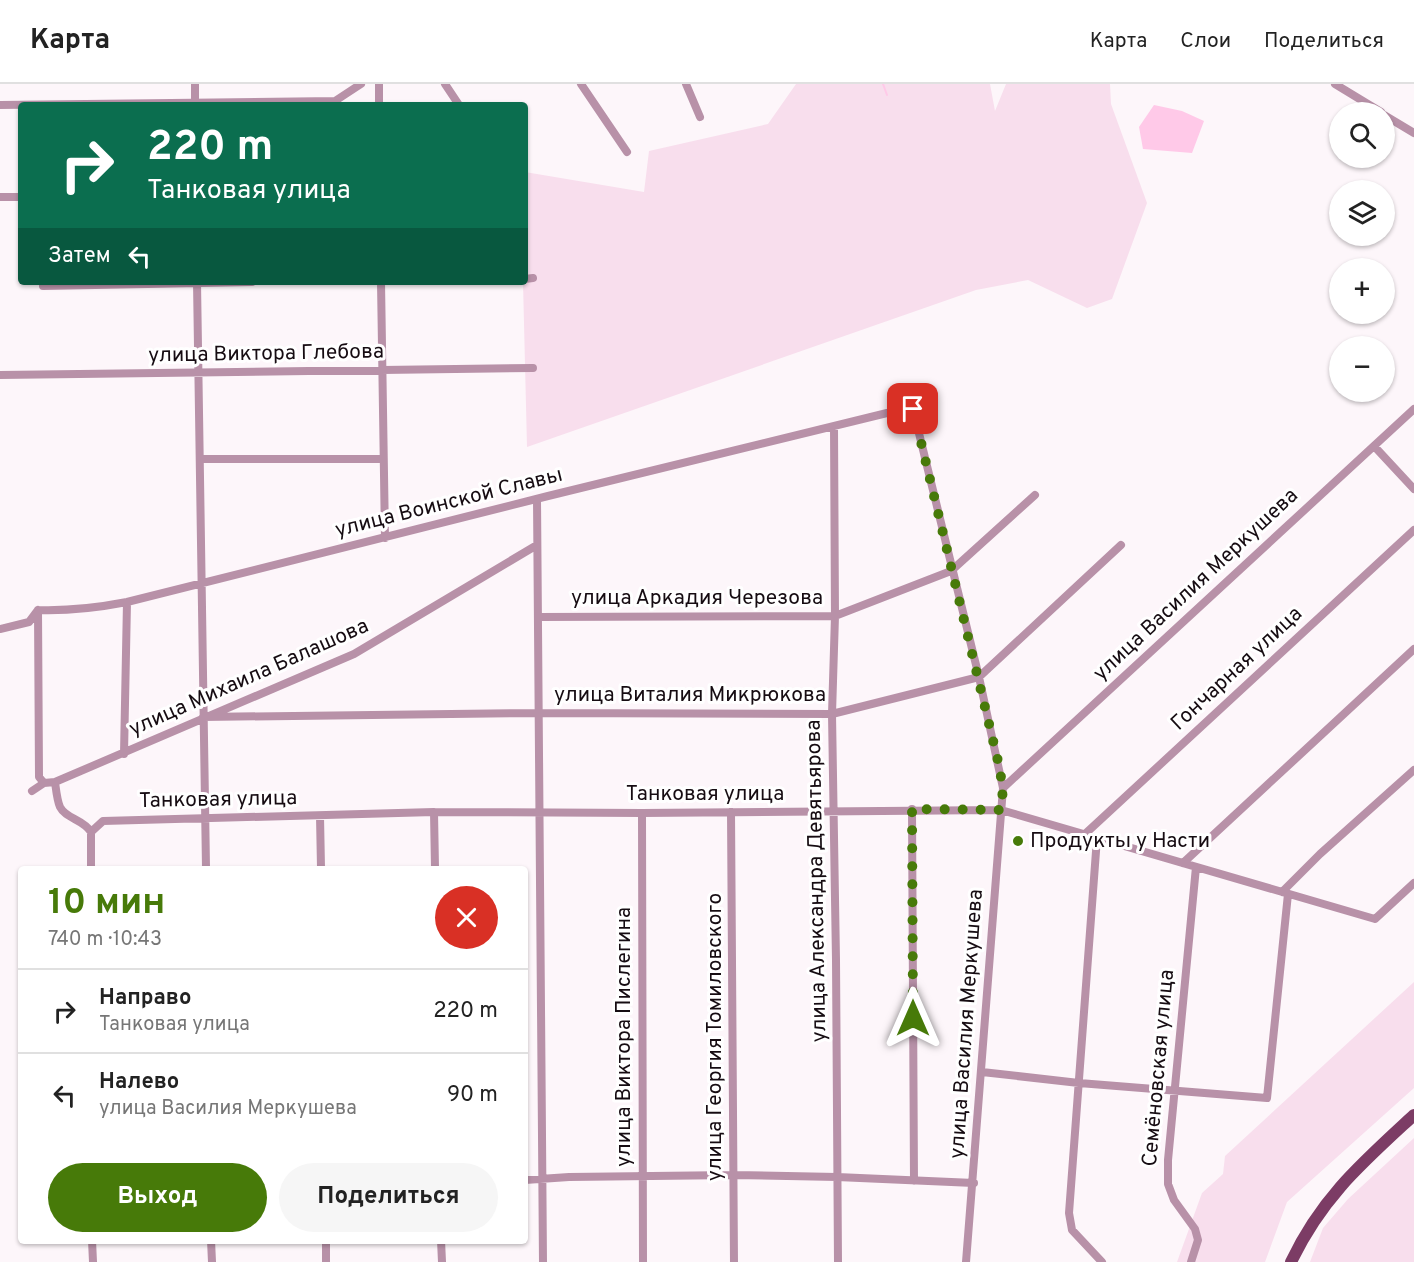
<!DOCTYPE html>
<html lang="ru">
<meta charset="utf-8">
<style>
body{margin:0;font-family:Overpass,sans-serif;background:#f6f6f6;color:#222;height:100vh;display:flex;flex-direction:column;font-size:22px;white-space:nowrap}
*{box-sizing:border-box;margin:0}
p{font-size:20px;color:#767676}
.icon{flex:none;width:33px;height:33px;fill:none;stroke:currentColor;stroke-width:2;stroke-linecap:round;stroke-linejoin:round}
.map{position:relative;flex:1;overflow:hidden}
.sheet{position:absolute;left:18px;top:782px;width:510px;height:378px;display:flex;flex-direction:column;background:#fff;border-radius:6px;box-shadow:0 2px 4px #0004}
.sheet>*{flex:none}
.top-card{position:absolute;left:18px;top:18px;width:510px;height:183px;border-radius:6px;box-shadow:0 2px 4px #0004;background:#0b6e4f;color:#fff;overflow:hidden}
.fabs{position:absolute;left:1329px;top:18px;display:grid;gap:12px}
.fabs a{display:grid;place-items:center;width:66px;height:66px;border-radius:50%;background:#fff;box-shadow:0 2px 4px #0004;font-size:30px}
.pin{position:absolute;display:grid;place-items:center;width:51px;height:51px;color:#fff;margin:-26px;border-radius:12px;box-shadow:0 3px 9px #0006}
.me{position:absolute;width:66px;margin:-33px;rotate:0deg;stroke-linejoin:round;filter:drop-shadow(0 0 4px #0008)}
.turn{display:flex;align-items:center;gap:21px;height:126px;padding:0 30px;font-size:27px}
.turn .icon{width:78px;height:78px;stroke-width:2.5}
.turn b{display:block;font-size:42px;line-height:51px}
.then{display:flex;align-items:center;height:57px;padding:0 30px;background:#0003;gap:12px;font-size:22px}
.round{display:grid;place-items:center;flex:none;width:63px;height:63px;border-radius:32px;background:#f6f6f6}
.head{display:flex;align-items:center;justify-content:space-between;height:102px;padding:0 30px}
h1{font-size:36px;font-weight:700;line-height:45px;color:#477a09}
.action{display:flex;gap:12px;margin-top:auto;padding:12px 30px}
.action a{flex:1;height:69px;border-radius:36px;background:#477a09;color:#fff;font-size:24px;font-weight:700;line-height:69px;text-align:center}
.action a+a{background:#f6f6f6;color:#222}
ul{padding:0;list-style:none}
li{display:flex;align-items:center;gap:18px;height:84px;padding:0 30px;border-top:2px solid #e0e0e0}
li div{flex:1}
li b{display:block;font-size:22px}
li em{font-style:normal}
header{display:flex;align-items:center;gap:36px;box-sizing:border-box;height:84px;padding:0 30px;background:#fff;border-bottom:2px solid #e0e0e0}
header strong{font-size:28px}
nav{display:flex;gap:33px;margin-inline-start:auto;font-size:21px}
.map>svg:first-child{display:block}
</style>
<header>
<strong>Карта</strong>
<nav><a>Карта</a><a>Слои</a><a>Поделиться</a></nav>
</header>
<div class="map">
<svg width="1414" height="1178" viewBox="0 0 1414 1178">
<rect width="100%" height="100%" fill="#fdf6fa"/>
<path fill="#f8deed" d="M 796,0 L 990,0 L 995,27 L 1006,0 L 1110,0 L 1111,20 L 1147,119 L 1112,215 L 1087,224 L 1028,196 L 976,206 L 527,363 L 523,198 L 525,198 L 525,88 L 644,108 L 649,67 L 768,40 Z
M 1414,898 L 1414,1004 L 1287,1118 L 1265,1178 L 1177,1178 L 1202,1109 L 1223,1090 L 1225,1072 Z
M 1414,1054 L 1414,1178 L 1310,1178 L 1323,1144 L 1348,1115 Z"/>
<path fill="#ffc9e8" d="M 1154,21 L 1182,27 L 1204,37 L 1192,69 L 1143,65 L 1139,43 Z"/>
<g fill="none" stroke-linecap="round" stroke-linejoin="round">
<path stroke="#ffc9e8" stroke-width="2" d="M 883,0 L 887,11"/>
<path stroke="#b891a8" stroke-width="8" d="M 195,0 L 195,20
M 379,0 L 379,21
M 445,0 L 459,21
M 581,0 L 627,68
M 686,0 L 700,33
M 1335,0 L 1381,28
M 332,19 L 361,0
M 0,21 L 336,17
M 1384,31 L 1414,49
M 0,113 L 21,113
M 525,195 L 533,194
M 197,198 L 206,784
M 381,198 L 385,454
M 43,202 L 252,198
M 0,291 L 533,284
M 834,343 L 835,532 L 832,630 L 836,876 L 838,1178
M 1374,362 L 1414,405
M 200,375 L 383,375
M 537,415 L 543,1178
M 38,526 C 69,527 96,524 127,518 L 548,412 L 887,329 L 913,325 L 979,593 L 1003,704
M 38,526 L 39,693 L 44,699
M 538,533 L 835,532 L 951,487 L 1035,411
M 0,545 L 29,538 L 38,526
M 203,633 L 538,629 L 832,630 L 979,593 L 1121,461
M 124,670 L 127,518
M 55,698 C 56,705 57,716 60,723 C 66,735 83,735 91,748 L 103,737 L 434,728 L 642,729 L 1001,726 L 1375,835 L 1414,799
M 32,707 L 44,699 L 55,698 L 354,570 L 537,461
M 912,725 L 914,1097
M 434,728 L 435,784
M 731,728 L 734,1178
M 642,729 L 643,1178
M 320,732 L 321,784
M 1085,750 L 1414,446
M 1097,754 L 1069,1129 L 1072,1146 L 1102,1178
M 1183,779 L 1414,565
M 91,784 L 91,748
M 1282,808 L 1320,770 L 1414,686
M 982,988 L 1079,999 L 1267,1014 L 1288,810
M 525,1096 L 569,1093 L 734,1091 L 837,1093 L 974,1099
M 92,1156 L 93,1178
M 211,1156 L 212,1178
M 326,1156 L 326,1178
M 441,1156 L 442,1178
M 966,1178 L 1003,704 L 1414,325
M 1191,1178 L 1198,1156 L 1195,1145 L 1174,1116 L 1168,1100 L 1168,1076 L 1196,783"/>
<path stroke="#7c3c65" stroke-width="12" d="M 1291,1178 C 1322,1113 1362,1079 1414,1031"/>
</g>
<g fill="none" stroke-linecap="round" stroke-linejoin="round">
<path stroke="#477a09" stroke-width="10" stroke-dasharray="0 18" d="M 913,325 L 998,677 L 1003,704 L 1001,726 L 912,725 L 913,934"/>
</g>
<circle fill="#477a09" stroke="#fff" stroke-width="2" cx="1018" cy="757" r="6"/>
<g text-anchor="middle" dominant-baseline="central" stroke-width="6" stroke-linejoin="round" paint-order="stroke">
<g font-size="21" fill="#160c12" stroke="#fff">
<text transform="translate(266 270) rotate(-1)">улица Виктора Глебова</text>
<text transform="translate(449 419) rotate(-14)">улица Воинской Славы</text>
<text transform="translate(1196 501) rotate(-43)">улица Василия Меркушева</text>
<text x="697" y="514">улица Аркадия Черезова</text>
<text transform="translate(1237 585) rotate(-43)">Гончарная улица</text>
<text transform="translate(249 594) rotate(-24)">улица Михаила Балашова</text>
<text x="690" y="611">улица Виталия Микрюкова</text>
<text x="705" y="710">Танковая улица</text>
<text transform="translate(218 716) rotate(-1)">Танковая улица</text>
<text transform="translate(817 797) rotate(-91)">улица Александра Девятьярова</text>
<text transform="translate(967 940) rotate(-86)">улица Василия Меркушева</text>
<text transform="translate(624 953) rotate(-90)">улица Виктора Пислегина</text>
<text transform="translate(715 953) rotate(-90)">улица Георгия Томиловского</text>
<text transform="translate(1159 984) rotate(-85)">Семёновская улица</text>
</g>
<g font-size="21" fill="#160c12" stroke="#fff" text-anchor="start">
<text x="1030" y="757">Продукты у Насти</text>
</g>
</g>
</svg>
<div class="fabs">
<a><svg class="icon" aria-label="search" viewBox="0 0 24 24"><circle cx="10" cy="10" r="6"/><path d="M15 15l6 6"/></svg></a>
<a><svg class="icon" aria-label="layers" viewBox="0 0 24 24"><path d="M12 4l9 5-9 5-9-5zM3 14l9 5 9-5"/></svg></a>
<a>+</a>
<a>−</a>
</div>
<div class="pin" style="left:913px;top:325px;background:#d93025"><svg class="icon" aria-label="arrive" viewBox="0 0 24 24"><path d="M6 21V4h12l-3 4 3 4H6"/></svg></div>
<svg class="me" style="left:913px;top:934px" viewBox="-20 -20 40 40"><path d="M0-17L14 15 0 8-14 15z" fill="#477a09" stroke="#fff" stroke-width="4"/></svg>
<div class="top-card">
<div class="turn"><svg class="icon" aria-label="right" viewBox="0 0 24 24"><path d="M7 20v-9h11M14 6l5 5-5 5"/></svg><div><b>220 m</b>Танковая улица</div></div>
<div class="then">Затем<svg class="icon" aria-label="left" viewBox="0 0 24 24"><path d="M17 20v-9H6M10 6l-5 5 5 5"/></svg></div>
</div>
<section class="sheet">
<div class="head"><div><h1>10 мин</h1><p>740 m · 10:43</p></div><a class="round" style="background:#d93025;color:#fff"><svg class="icon" aria-label="close" viewBox="0 0 24 24"><path d="M6 6l12 12M18 6L6 18"/></svg></a></div>
<ul>
<li><svg class="icon" aria-label="right" viewBox="0 0 24 24"><path d="M7 20v-9h11M14 6l5 5-5 5"/></svg><div><b>Направо</b><p>Танковая улица</p></div><em>220 m</em></li>
<li><svg class="icon" aria-label="left" viewBox="0 0 24 24"><path d="M17 20v-9H6M10 6l-5 5 5 5"/></svg><div><b>Налево</b><p>улица Василия Меркушева</p></div><em>90 m</em></li>
</ul>
<div class="action"><a>Выход</a><a>Поделиться</a></div>
</section>
</div>
